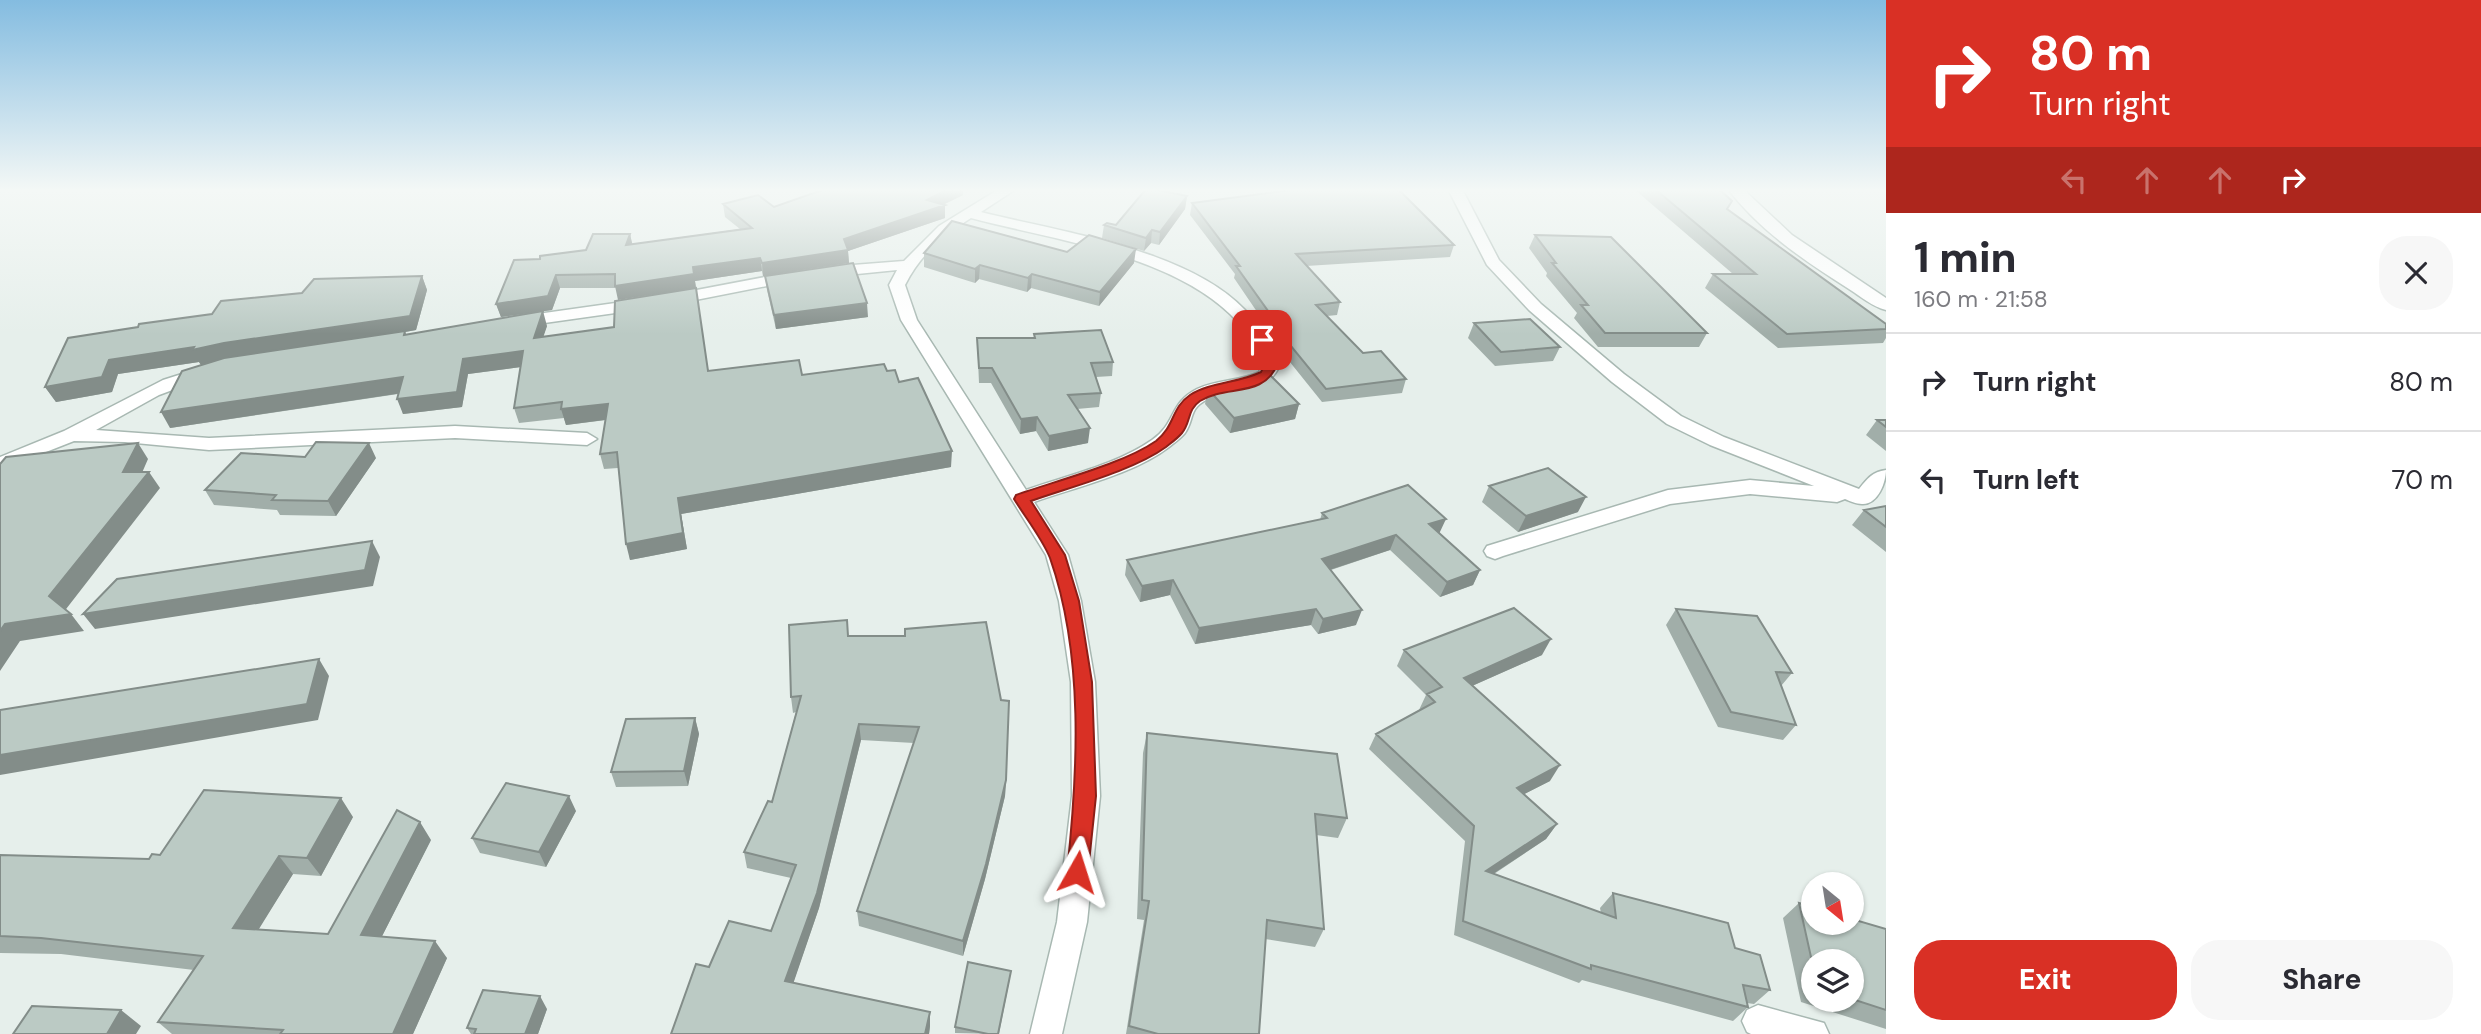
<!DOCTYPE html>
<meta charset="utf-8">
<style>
body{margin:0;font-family:"DM Sans",sans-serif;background:#f7f7f7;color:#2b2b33;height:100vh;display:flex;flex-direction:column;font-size:26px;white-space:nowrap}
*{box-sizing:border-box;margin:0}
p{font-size:23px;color:#7c7c81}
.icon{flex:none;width:38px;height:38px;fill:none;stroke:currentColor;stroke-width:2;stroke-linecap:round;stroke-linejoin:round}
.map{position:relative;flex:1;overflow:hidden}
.side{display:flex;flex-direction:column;background:#fff;width:595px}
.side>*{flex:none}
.top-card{background:#d93025;color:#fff;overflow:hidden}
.needle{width:46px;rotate:150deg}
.controls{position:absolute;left:1801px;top:872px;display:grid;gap:14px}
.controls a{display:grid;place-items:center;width:63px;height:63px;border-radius:50%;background:#fff;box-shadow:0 2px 5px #0004;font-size:35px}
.pin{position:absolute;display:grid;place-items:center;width:60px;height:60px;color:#fff;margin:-30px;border-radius:14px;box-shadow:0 4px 10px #0006}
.me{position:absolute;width:77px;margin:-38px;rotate:6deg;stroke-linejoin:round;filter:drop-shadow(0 0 5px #0008)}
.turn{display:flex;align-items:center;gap:24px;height:147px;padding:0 28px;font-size:32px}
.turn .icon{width:91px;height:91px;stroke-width:2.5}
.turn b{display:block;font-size:49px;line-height:60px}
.lanes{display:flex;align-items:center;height:66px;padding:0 28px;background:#0003;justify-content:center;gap:35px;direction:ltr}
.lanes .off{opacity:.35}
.round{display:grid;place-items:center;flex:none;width:74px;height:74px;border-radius:28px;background:#f7f7f7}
.headline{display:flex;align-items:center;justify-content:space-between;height:119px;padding:0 28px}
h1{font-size:42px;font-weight:800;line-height:52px}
.primary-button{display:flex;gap:14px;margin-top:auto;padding:14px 28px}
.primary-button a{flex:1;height:80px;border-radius:28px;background:#d93025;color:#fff;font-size:28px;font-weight:800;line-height:80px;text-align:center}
.primary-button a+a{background:#f7f7f7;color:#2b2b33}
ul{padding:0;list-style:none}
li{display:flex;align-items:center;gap:21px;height:98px;padding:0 28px;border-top:2px solid #e1e1e2}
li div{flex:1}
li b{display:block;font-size:26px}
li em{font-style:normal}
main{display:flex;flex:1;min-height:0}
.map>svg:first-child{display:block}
</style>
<main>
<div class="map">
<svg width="1886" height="1034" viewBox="0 0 1886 1034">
<rect width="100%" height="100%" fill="#e6efeb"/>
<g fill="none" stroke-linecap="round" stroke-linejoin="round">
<g stroke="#a8b8b2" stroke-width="3">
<path id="street" d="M 999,189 L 1016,189 L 981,212 C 1060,232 1187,249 1245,310 C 1260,326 1270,344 1281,363 C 1266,399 1235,384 1208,399 C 1188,409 1195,418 1185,433 C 1181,438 1174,443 1169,447 C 1134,474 1076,487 1034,502 L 1068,555 L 1081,601 L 1095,682 L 1100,796 L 1087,922 L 1062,1034 L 1030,1034 L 1057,922 L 1072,796 L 1071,682 L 1059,601 L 1046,555 L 901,320 L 889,285 L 897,270 L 827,277 L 819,272 L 827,267 L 904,261 L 939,226 ZM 971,218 C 1054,240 1167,254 1230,314 C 1245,328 1254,346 1263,363 L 1259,372 C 1240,381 1216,380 1197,389 C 1169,403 1176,424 1152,440 C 1116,465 1068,475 1026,490 L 917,320 L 905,285 C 920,255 943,235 971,218 Z
M 1448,189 L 1462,189 L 1499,260 L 1541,304 L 1624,374 L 1681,416 L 1724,437 L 1859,489 C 1868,478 1872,472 1886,470 C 1886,482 1878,505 1862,504 C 1856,504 1850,501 1845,499 L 1837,502 L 1750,494 L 1670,504 L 1503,556 L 1495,559 L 1487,556 L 1484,551 L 1487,546 L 1668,490 L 1750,480 L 1814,486 L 1710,445 L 1667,424 L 1612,382 L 1529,310 L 1487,265 Z
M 1728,189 L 1743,189 L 1792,235 L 1886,298 L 1886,310 C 1873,307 1860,296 1849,289 C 1805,261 1760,231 1728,189 Z
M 791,272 L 799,277 L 797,280 L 665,306 L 516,327 L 508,322 L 516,317 L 665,296 Z
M 204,367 L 213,372 L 210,376 L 159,395 L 96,430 L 209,438 L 455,426 L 587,433 L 597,439 L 587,445 L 455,438 L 209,450 L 125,442 L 74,441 L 0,470 L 0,457 L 64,431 L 163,380 Z
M 1758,1005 L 1824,1023 L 1829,1034 L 1751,1034 L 1747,1032 L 1742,1021 L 1747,1010 Z"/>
</g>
<use href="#street" fill="#fff" fill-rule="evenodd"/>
</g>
<path fill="#a1aea9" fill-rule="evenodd" d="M 825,189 L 963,189 L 963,195 L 943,205 L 945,205 L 945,218 L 848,251 L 849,263 L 763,276 L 762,271 L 695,281 L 696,288 L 560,288 L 552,310 L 501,317 L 496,304 L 540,259 L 586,250 L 630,234 L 632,244 L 740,229 L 725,217 L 723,204 L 774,207 Z
M 1289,189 L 1398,189 L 1454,245 L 1450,257 L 1306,266 L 1340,302 L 1337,315 L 1327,316 L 1363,353 L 1406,379 L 1402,393 L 1322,402 L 1265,331 L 1266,325 L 1234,278 L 1235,274 L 1190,215 L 1192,203 L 1290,191 Z
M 1634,189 L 1719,189 L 1727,209 L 1886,324 L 1886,338 L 1883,343 L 1778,348 L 1705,288 L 1713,274 L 1733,274 Z
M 1187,196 L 1185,209 L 1159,245 L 1151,243 L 1144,251 L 1102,238 L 1104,225 L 1116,225 Z
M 1535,235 L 1707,333 L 1699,347 L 1598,347 L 1574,318 L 1577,313 L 1546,276 L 1547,273 L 1529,248 Z
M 1067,252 L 1134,263 L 1099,306 L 1031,288 L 1027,292 L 979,279 L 975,283 L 924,267 L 924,253 Z
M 422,276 L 427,290 L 416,330 L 405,332 L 406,335 L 547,326 L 543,336 L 708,371 L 802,375 L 887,371 L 899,382 L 951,467 L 681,514 L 687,549 L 630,560 L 618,468 L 604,469 L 600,454 L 606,420 L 566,425 L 564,418 L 519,423 L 514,408 L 521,367 L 468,374 L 462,407 L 403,414 L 398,394 L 170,428 L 201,365 L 199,362 L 118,374 L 112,392 L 56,402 L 45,387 L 212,314 L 302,293 Z
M 765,276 L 868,317 L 776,329 L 767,290 Z
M 1474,323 L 1560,347 L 1553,361 L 1495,366 L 1468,338 Z
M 1034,334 L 1113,362 L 1112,376 L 1096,377 L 1101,393 L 1099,407 L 1077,409 L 1088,443 L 1048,451 L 1036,431 L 1020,434 L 991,383 L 979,383 L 977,338 L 1034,338 Z
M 1208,389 L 1299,404 L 1295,419 L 1230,433 L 1205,404 Z
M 1877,420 L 1886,420 L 1886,451 L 1866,435 Z
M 376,458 L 336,516 L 280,515 L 277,510 L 214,505 L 205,490 Z
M 1489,486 L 1578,512 L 1518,532 L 1482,502 Z
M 1886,506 L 1886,552 L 1852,525 L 1864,510 Z
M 1322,513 L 1439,534 L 1480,570 L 1473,585 L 1440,597 L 1390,550 L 1331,570 L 1356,625 L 1318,634 L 1311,625 L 1195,644 L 1170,595 L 1140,602 L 1125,575 L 1127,560 L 1320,520 Z
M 1676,609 L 1792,673 L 1781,686 L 1796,725 L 1783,740 L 1718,727 L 1666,625 Z
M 848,636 L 1006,780 L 1005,796 L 985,879 L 963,956 L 859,926 L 857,911 L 914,743 L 861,740 L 819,908 L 793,983 L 930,1026 L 929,1034 L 671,1034 L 709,967 L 771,931 L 791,878 L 747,868 L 744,852 L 772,802 L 796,712 L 793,713 L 791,697 Z
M 1404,650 L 1542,655 L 1472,686 L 1550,781 L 1524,794 L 1557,824 L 1546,839 L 1494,874 L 1601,913 L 1600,908 L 1613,893 L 1735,948 L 1770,990 L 1754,1004 L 1747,1003 L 1748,1007 L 1733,1021 L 1582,980 L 1579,983 L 1454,935 L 1465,841 L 1369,749 L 1376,734 L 1419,710 L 1426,695 L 1397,666 Z
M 695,718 L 699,734 L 688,786 L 616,787 L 611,772 Z
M 1147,733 L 1347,818 L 1338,838 L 1316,835 L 1324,929 L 1315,947 L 1265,939 L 1259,1034 L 1126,1034 L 1144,920 L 1137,919 L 1143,753 Z
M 576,811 L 546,867 L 480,853 L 472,838 Z
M 353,817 L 321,876 L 293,874 L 258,929 L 328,934 L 431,840 L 382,936 L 447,958 L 413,1034 L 172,1034 L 158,1022 L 194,970 L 61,954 L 0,953 L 0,855 L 149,859 L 160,855 Z
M 1799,903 L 1886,929 L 1886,1029 L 1801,1002 L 1783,918 ZM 1813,961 L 1852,999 L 1813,999 Z
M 1010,978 L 999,1034 L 955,1033 L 955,1027 Z
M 547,1009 L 538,1034 L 471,1034 L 467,1028 Z"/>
<path fill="#838d89" d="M 948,189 L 963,189 L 963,195 L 936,208 L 945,205 L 945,218 L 848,251 L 849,263 L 763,276 L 762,263 L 844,239 Z
M 1187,196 L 1185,209 L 1159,245 L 1160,232 Z
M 1152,230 L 1151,243 L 1144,251 L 1146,238 Z
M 630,234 L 633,247 L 626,245 Z
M 1136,249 L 1134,263 L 1099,306 L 1100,292 Z
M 760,258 L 762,271 L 695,281 L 693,267 Z
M 980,265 L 979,279 L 975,283 L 975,269 Z
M 694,274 L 696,288 L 618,300 L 615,286 Z
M 1032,274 L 1031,288 L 1027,292 L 1028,278 Z
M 556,275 L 560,288 L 552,310 L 501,317 L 496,304 Z
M 422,276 L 427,290 L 416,330 L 405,332 L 411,346 L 201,365 L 199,362 L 118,374 L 112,392 L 56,402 L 45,387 L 109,360 Z
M 867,303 L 868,317 L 776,329 L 774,315 Z
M 543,311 L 547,326 L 538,353 L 534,338 Z
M 523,351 L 528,366 L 468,374 L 462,407 L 403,414 L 397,399 L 463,359 Z
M 403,377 L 409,392 L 170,428 L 161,412 Z
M 608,404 L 612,419 L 566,425 L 561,409 Z
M 1299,404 L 1295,419 L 1230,433 L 1234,418 Z
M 1037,417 L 1036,431 L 1020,434 L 1021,419 Z
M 1090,428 L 1088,443 L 1048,451 L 1049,436 Z
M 138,443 L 148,459 L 135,489 L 123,472 Z
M 369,443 L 376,458 L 336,516 L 328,501 Z
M 952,451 L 951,467 L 681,514 L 687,549 L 630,560 L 626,544 L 678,498 Z
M 149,472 L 160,488 L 63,613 L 49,596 Z
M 1586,497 L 1578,512 L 1518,532 L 1526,516 Z
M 1446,519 L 1439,534 L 1429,524 Z
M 1396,535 L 1390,550 L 1317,574 L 1322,559 Z
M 372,541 L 380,557 L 373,586 L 95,629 L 83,614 Z
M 1480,570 L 1473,585 L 1440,597 L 1447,582 Z
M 1173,580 L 1170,595 L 1140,602 L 1142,586 Z
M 1316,609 L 1311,625 L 1195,644 L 1199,628 Z
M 1362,610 L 1356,625 L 1318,634 L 1323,619 Z
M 71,614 L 84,631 L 20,641 L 0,671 L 0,631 L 5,624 Z
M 1551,639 L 1542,655 L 1456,693 L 1464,678 Z
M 319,659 L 329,676 L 318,720 L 0,775 L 0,755 Z
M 695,718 L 699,734 L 688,786 L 684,771 Z
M 859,724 L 861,740 L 819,908 L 789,996 L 785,981 Z
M 1560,765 L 1550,781 L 1507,803 L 1517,788 Z
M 1006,780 L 1005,796 L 985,879 L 963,956 L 963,941 Z
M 569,796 L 576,811 L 546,867 L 539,852 Z
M 341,798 L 353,817 L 321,876 L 307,858 Z
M 420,822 L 431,840 L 374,952 L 361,935 Z
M 1557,824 L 1546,839 L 1476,885 L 1486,871 Z
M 279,856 L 293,874 L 249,945 L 233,928 Z
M 435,941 L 447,958 L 413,1034 L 393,1034 Z
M 540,996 L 547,1009 L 538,1034 L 525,1034 Z
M 121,1010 L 141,1026 L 136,1034 L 107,1034 Z
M 930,1012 L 930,1026 L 929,1034 L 925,1034 Z"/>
<path fill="#bbcac4" stroke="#838d89" stroke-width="2" d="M 825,189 L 948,189 L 927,200 L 945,205 L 844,239 L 848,250 L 762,263 L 760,258 L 693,267 L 694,274 L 615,286 L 615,274 L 556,275 L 548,296 L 496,304 L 514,260 L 540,259 L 540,256 L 586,250 L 593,234 L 630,234 L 626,245 L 752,228 L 723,204 L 758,195 L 774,207 Z
M 1146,189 L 1153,189 L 1187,196 L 1160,232 L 1152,230 L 1146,238 L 1104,225 L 1107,223 L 1116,225 Z
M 1298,189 L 1398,189 L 1454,245 L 1296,254 L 1340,302 L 1316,305 L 1363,353 L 1381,351 L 1406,379 L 1326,389 L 1268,318 L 1273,318 L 1236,266 L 1240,266 L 1192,203 Z
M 1655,189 L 1719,189 L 1732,201 L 1727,209 L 1886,324 L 1886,329 L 1787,334 L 1713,274 L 1756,274 Z
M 952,221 L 1067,252 L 1089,235 L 1136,249 L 1100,292 L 1032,274 L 1028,278 L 980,265 L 975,269 L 924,253 Z
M 1535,235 L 1611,237 L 1707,333 L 1605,333 L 1581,305 L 1588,305 L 1552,263 L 1556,263 Z
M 853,263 L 867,303 L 774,315 L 765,276 Z
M 422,276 L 410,316 L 224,343 L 192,350 L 194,347 L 109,360 L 102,377 L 45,387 L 68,338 L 138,327 L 139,324 L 212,314 L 221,301 L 302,293 L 314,279 Z
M 696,288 L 708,371 L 799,360 L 802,375 L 884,364 L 887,371 L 895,370 L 899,382 L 918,378 L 952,451 L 678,498 L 683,533 L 626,544 L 617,452 L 600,454 L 608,404 L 561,409 L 562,402 L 514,408 L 523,351 L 463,359 L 457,392 L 397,399 L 403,377 L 161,412 L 182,371 L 224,358 L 405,331 L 404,335 L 543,311 L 534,338 L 614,327 L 615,301 Z
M 1530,319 L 1560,347 L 1501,352 L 1474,323 Z
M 1101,330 L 1113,362 L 1091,363 L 1101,393 L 1068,395 L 1090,428 L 1049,436 L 1037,417 L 1021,419 L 992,368 L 979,368 L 977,338 L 1035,338 L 1034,334 Z
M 1270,375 L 1299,404 L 1234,418 L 1208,389 Z
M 1877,420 L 1886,420 L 1886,427 Z
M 316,442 L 369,443 L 328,501 L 272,500 L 276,495 L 205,490 L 241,453 L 305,457 Z
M 138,443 L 123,472 L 149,472 L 49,596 L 71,614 L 5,624 L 0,631 L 0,464 L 6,457 Z
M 1548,468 L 1586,497 L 1526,516 L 1489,486 Z
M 1408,485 L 1446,519 L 1429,524 L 1480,570 L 1447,582 L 1396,535 L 1322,559 L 1362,610 L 1323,619 L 1316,609 L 1199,628 L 1173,580 L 1142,586 L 1127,560 L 1327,518 L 1322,513 Z
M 1886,506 L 1886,527 L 1864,510 Z
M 372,541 L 365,570 L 83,614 L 117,579 Z
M 1514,608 L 1551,639 L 1464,678 L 1560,765 L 1517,788 L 1557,824 L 1486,871 L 1616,918 L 1613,893 L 1728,923 L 1735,948 L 1760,955 L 1770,990 L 1743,985 L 1748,1007 L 1591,965 L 1591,969 L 1463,921 L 1474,826 L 1376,734 L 1435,702 L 1427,694 L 1442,687 L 1404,650 Z
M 1676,609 L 1757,616 L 1792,673 L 1776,672 L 1796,725 L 1731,712 Z
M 847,620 L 848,636 L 905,636 L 905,629 L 986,622 L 1001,700 L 1009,701 L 1006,780 L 986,864 L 963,941 L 857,911 L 919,727 L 859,724 L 817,893 L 785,981 L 930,1012 L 925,1034 L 671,1034 L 696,964 L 709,967 L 729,921 L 771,931 L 796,865 L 744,852 L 768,801 L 772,802 L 801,696 L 791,697 L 789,625 Z
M 319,659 L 307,704 L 0,755 L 0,710 Z
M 695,718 L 684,771 L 611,772 L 626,719 Z
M 1147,733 L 1337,754 L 1347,818 L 1315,814 L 1324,929 L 1267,920 L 1259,1034 L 1158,1034 L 1129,1026 L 1149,901 L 1142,900 Z
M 506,783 L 569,796 L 539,852 L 472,838 Z
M 204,790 L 341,798 L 307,858 L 279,856 L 233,928 L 328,934 L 397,810 L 420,822 L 361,935 L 435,941 L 393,1034 L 280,1034 L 283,1030 L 158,1022 L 203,956 L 41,938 L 0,936 L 0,855 L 149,859 L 152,854 L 160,855 Z
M 1799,903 L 1813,907 L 1813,922 L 1852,922 L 1852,919 L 1886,929 L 1886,1010 L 1852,999 L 1852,961 L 1813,961 L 1813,966 Z
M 968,962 L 1011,971 L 998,1034 L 988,1034 L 955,1027 Z
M 483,990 L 540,996 L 525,1034 L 474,1034 L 476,1029 L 467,1028 Z
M 32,1006 L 121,1010 L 107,1034 L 13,1034 Z"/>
<linearGradient id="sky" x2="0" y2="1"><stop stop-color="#84bce0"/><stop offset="0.57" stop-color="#f4f8f6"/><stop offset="1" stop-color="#f4f8f6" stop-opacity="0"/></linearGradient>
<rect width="1886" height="334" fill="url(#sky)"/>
<path fill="#d93025" stroke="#8d1f18" stroke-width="2" d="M 1262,336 L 1268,340 L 1278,363 C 1264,399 1227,384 1200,401 C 1187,410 1191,422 1182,433 C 1178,438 1171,443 1166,447 C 1133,471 1070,487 1031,501 L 1065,555 L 1079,601 L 1092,682 L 1096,796 L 1088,872 L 1085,879 L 1077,882 L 1070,879 L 1067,872 C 1078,771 1084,655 1050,558 C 1042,538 1025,517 1014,499 L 1016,495 C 1055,481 1123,464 1156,441 C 1175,426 1171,408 1190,395 C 1210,382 1239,383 1261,372 L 1265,363 L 1255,340 Z"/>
</svg>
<div class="controls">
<a><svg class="needle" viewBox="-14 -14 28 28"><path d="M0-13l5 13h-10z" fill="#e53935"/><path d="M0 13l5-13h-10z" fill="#7c7c81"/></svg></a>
<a><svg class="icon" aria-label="layers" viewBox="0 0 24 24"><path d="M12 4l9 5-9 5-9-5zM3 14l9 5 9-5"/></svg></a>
</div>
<div class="pin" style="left:1262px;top:340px;background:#d93025"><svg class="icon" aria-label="arrive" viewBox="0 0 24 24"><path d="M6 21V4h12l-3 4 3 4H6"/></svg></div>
<svg class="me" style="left:1077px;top:872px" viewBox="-20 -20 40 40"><path d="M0-17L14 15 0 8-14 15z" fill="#d93025" stroke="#fff" stroke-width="4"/></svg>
</div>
<section class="side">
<div class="top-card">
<div class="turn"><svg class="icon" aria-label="right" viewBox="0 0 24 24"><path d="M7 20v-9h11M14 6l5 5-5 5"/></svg><div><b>80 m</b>Turn right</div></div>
<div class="lanes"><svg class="icon off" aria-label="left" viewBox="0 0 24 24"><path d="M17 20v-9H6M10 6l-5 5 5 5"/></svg><svg class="icon off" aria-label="ahead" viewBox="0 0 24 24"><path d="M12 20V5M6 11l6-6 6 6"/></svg><svg class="icon off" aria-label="ahead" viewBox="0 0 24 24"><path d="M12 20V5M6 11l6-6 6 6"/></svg><svg class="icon" aria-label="right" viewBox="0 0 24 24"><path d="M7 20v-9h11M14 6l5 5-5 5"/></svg></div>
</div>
<div class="headline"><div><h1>1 min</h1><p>160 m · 21:58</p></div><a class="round"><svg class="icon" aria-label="close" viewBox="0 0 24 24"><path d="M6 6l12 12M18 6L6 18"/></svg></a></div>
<ul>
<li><svg class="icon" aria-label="right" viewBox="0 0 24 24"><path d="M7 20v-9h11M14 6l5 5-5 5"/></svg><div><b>Turn right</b></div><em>80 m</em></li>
<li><svg class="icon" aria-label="left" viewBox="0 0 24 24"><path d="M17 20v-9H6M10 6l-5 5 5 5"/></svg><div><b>Turn left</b></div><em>70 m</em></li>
</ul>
<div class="primary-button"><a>Exit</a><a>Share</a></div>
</section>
</main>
